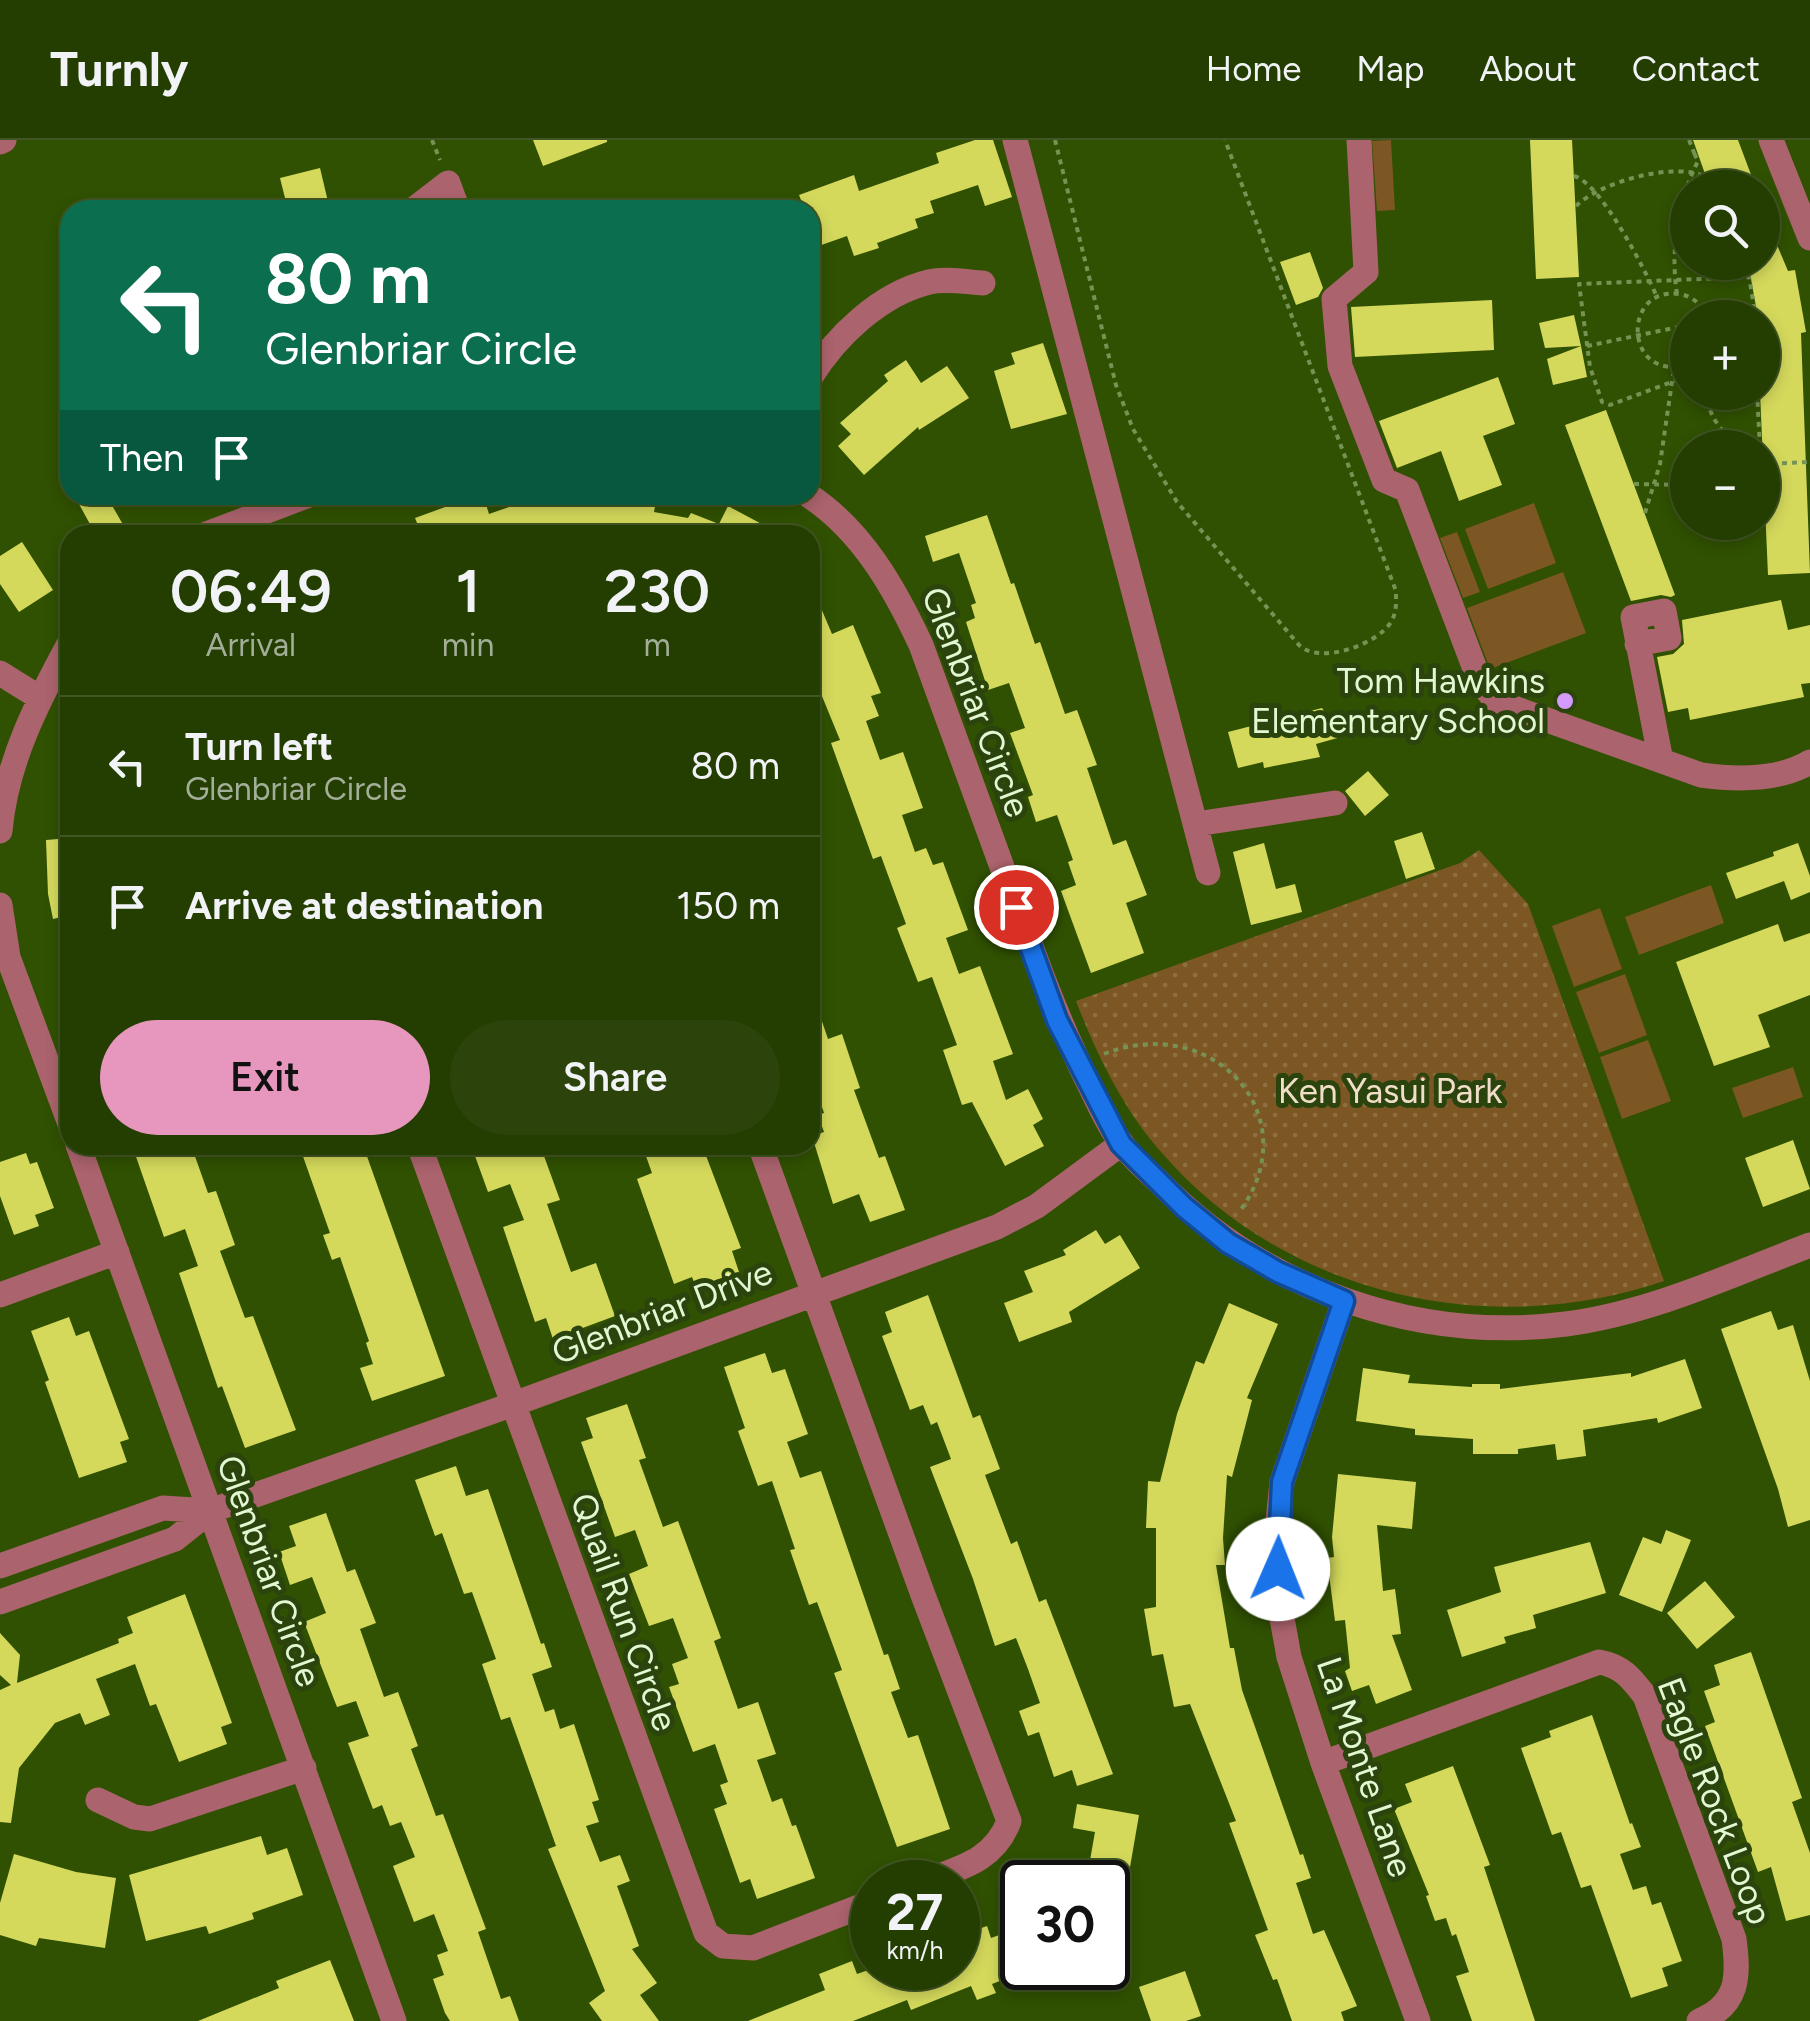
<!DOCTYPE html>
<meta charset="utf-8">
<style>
body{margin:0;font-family:Figtree,sans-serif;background:#2c440b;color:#f1f3f6;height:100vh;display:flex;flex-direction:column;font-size:38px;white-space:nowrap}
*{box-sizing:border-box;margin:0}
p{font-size:32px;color:#a3ae99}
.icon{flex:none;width:55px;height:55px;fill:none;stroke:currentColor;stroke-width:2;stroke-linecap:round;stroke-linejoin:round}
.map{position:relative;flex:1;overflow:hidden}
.panel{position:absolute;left:60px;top:385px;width:760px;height:630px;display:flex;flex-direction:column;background:#243d01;border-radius:30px;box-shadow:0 5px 15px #0003,0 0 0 2px #415623}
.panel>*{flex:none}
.top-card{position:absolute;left:60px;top:60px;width:760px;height:305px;border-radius:30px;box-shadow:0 5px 15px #0003,0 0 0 2px #415623;background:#0b6e4f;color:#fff;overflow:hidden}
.buttons{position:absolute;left:1670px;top:30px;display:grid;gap:20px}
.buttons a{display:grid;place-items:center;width:110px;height:110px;border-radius:50%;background:#243d01;box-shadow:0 5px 15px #0003,0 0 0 2px #415623;font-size:50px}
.speed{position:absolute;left:850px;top:1720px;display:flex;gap:20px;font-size:50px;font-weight:700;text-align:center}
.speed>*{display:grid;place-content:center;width:130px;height:130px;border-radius:50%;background:#243d01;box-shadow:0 5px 15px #0003,0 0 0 2px #415623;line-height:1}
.speed small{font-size:25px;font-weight:400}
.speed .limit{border:5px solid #111;border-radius:15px;background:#fff;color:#111}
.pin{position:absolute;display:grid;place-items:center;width:85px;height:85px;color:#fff;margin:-42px;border:5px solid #fff;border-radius:50%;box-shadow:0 2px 10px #0007}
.me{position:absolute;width:110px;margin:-55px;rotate:1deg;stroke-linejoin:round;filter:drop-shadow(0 0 8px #0008)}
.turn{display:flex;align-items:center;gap:35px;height:210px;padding:0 40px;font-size:45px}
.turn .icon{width:130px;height:130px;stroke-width:2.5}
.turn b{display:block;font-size:70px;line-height:85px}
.then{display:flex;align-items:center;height:95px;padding:0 40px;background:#0003;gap:20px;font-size:38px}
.eta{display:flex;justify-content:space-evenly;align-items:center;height:170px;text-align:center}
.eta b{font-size:60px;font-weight:600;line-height:70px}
.action{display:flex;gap:20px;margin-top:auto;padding:20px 40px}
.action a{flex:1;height:115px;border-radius:60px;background:#e797bd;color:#111;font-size:40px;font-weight:600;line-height:115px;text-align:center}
.action a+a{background:#2c440b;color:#f1f3f6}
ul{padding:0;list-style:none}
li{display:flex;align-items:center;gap:30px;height:140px;padding:0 40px;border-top:2px solid #415623}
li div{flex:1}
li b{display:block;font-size:38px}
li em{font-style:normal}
header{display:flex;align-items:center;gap:60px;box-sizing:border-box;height:140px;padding:0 50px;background:#243d01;border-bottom:2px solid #415623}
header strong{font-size:48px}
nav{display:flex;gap:55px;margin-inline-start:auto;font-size:35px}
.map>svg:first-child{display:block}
</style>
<header>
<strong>Turnly</strong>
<nav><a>Home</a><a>Map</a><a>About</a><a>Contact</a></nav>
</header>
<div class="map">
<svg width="1810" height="1881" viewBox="0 0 1810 1881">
<defs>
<pattern id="park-dots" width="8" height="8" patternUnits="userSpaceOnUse" patternTransform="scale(2.5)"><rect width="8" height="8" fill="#7c5623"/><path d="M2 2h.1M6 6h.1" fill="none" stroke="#8e6f42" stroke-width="1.8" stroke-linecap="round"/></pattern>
</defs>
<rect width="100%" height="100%" fill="#305101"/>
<path fill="#7c5623" d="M 1391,0 L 1395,70 L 1377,71 L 1372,1 Z
M 1534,363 L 1556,423 L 1488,449 L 1465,389 Z
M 1457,392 L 1480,452 L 1463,458 L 1440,398 Z
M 1563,432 L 1586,493 L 1490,529 L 1467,468 Z
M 1711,745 L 1724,783 L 1639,815 L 1625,777 Z
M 1600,768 L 1622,829 L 1574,847 L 1552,786 Z
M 1625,834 L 1647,895 L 1599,913 L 1576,852 Z
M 1648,900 L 1671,961 L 1622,979 L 1600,917 Z
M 1793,927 L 1803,957 L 1743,978 L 1732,948 Z"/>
<path fill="url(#park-dots)" d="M 1479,710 L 1528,764 L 1664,1141 C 1488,1201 1285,1155 1162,1013 C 1123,969 1097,915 1076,861 L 1460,723 Z"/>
<path fill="#d4d95c" d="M 533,0 L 607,0 L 607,2 L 543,26 Z
M 975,0 L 993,0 L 1012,57 L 985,66 L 978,45 L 930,61 L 934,73 L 915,79 L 918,88 L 877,103 L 879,108 L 854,116 L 847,96 L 810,109 L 810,70 L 805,70 L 799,55 L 854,35 L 859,51 L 939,23 L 936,13 Z
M 1530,0 L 1572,0 L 1579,137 L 1536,139 Z
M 1693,0 L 1738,0 L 1756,48 L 1710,48 Z
M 320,28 L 330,70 L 288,70 L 280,38 Z
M 1762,69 L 1788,131 L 1795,130 L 1806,192 L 1801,193 L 1810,433 L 1768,435 L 1760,252 L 1762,252 L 1762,178 L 1758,178 L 1748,122 L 1762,122 Z
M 1310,112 L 1323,148 L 1318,157 L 1296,165 L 1280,122 Z
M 1492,160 L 1494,210 L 1355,217 L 1351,167 Z
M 1574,175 L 1581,206 L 1545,208 L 1539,183 Z
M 1043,203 L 1067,274 L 1011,289 L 994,231 L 1015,224 L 1011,213 Z
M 1581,206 L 1587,237 L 1553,245 L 1547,219 Z
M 906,220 L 921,243 L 947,226 L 969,258 L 919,290 L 918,287 L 864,335 L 838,306 L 851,294 L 840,283 L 888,241 L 884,235 Z
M 1498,237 L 1515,284 L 1483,296 L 1502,345 L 1459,361 L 1441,311 L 1397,328 L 1379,281 Z
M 1606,270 L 1675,455 L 1671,457 L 1661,455 L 1631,461 L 1565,285 Z
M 74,355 L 106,355 L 125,388 L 113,395 L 96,395 Z
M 478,355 L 483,355 L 489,374 L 529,360 L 577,355 L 657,355 L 654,372 L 688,378 L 691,373 L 719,384 L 728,366 L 782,395 L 422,395 L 415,378 Z
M 987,375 L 1011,444 L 1014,443 L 1035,504 L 1040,502 L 1065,574 L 1077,570 L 1097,625 L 1087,628 L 1113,705 L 1126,700 L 1147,755 L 1126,763 L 1144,813 L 1091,833 L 1061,751 L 1076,745 L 1068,722 L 1073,720 L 1057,675 L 1036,682 L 1028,657 L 1033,655 L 1010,593 L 1025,588 L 1009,543 L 988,550 L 966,482 L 975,478 L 971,465 L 976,463 L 959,413 L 933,422 L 925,396 Z
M 22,402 L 53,450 L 19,472 L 0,444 L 0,416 Z
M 810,442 L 832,494 L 853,485 L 881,553 L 871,556 L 879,576 L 866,581 L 880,620 L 903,612 L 923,668 L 902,675 L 915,712 L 926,708 L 933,725 L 943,722 L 968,790 L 946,798 L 959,834 L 980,826 L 1013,914 L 993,921 L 1006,960 L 1028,949 L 1043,979 L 1033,985 L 1044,1006 L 1005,1026 L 972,962 L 962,965 L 943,910 L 957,905 L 932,837 L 918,842 L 897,788 L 906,784 L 881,716 L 873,719 L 831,603 L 840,600 L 810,527 Z
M 1781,460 L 1788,490 L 1810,485 L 1810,543 L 1801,544 L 1804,557 L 1690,580 L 1688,568 L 1668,572 L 1657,517 L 1673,514 L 1684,504 L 1682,480 Z
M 1322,568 L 1341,597 L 1316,604 L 1320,617 L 1264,628 L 1263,622 L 1238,628 L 1228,592 Z
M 1368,631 L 1389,655 L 1365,676 L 1345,651 Z
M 1422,692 L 1435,729 L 1406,739 L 1394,701 Z
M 70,698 L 70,775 L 53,779 L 48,754 L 46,700 Z
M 1264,703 L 1276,749 L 1295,744 L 1302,772 L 1251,785 L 1233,712 Z
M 1798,703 L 1810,736 L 1810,752 L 1791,760 L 1784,741 L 1736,759 L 1726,733 L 1774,716 L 1773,712 Z
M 1778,784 L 1784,802 L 1810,793 L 1810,855 L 1758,875 L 1770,907 L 1714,926 L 1676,822 Z
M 810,855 L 813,855 L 828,899 L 842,894 L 860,948 L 854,950 L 879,1018 L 885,1016 L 905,1070 L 870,1082 L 859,1054 L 833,1064 L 812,996 L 824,992 L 818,975 L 824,973 L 810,930 Z
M 1793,1000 L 1810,1049 L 1763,1067 L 1745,1018 Z
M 152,1005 L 191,1005 L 208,1053 L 216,1051 L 235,1105 L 220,1111 L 245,1178 L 253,1176 L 296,1290 L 245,1308 L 222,1246 L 218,1248 L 179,1133 L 198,1126 L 185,1089 L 164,1097 L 134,1011 Z
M 299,1005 L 363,1005 L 445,1236 L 372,1261 L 360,1228 L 373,1224 L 366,1203 L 369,1201 L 340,1117 L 332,1120 L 323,1095 L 330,1093 Z
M 471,1005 L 540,1005 L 560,1060 L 547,1064 L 571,1132 L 596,1123 L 615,1176 L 553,1199 L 546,1178 L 535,1182 L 503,1087 L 524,1080 L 510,1044 L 488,1052 Z
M 642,1005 L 702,1005 L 741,1108 L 732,1111 L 739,1132 L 696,1147 L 692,1137 L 674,1144 L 637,1039 L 652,1033 Z
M 26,1013 L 30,1024 L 37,1022 L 54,1068 L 35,1075 L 39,1086 L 14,1095 L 0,1056 L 0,1022 Z
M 1096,1090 L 1105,1104 L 1120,1095 L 1140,1128 L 1069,1172 L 1072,1182 L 1019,1202 L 1004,1163 L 1033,1152 L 1024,1131 L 1066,1115 L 1063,1110 Z
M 928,1155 L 973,1278 L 980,1275 L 1000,1329 L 985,1335 L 1011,1404 L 1017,1401 L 1039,1462 L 1046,1459 L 1113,1634 L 1077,1646 L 1072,1630 L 1054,1637 L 1039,1592 L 1028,1596 L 1019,1571 L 1040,1563 L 1028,1529 L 1016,1498 L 995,1506 L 973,1439 L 930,1327 L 951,1319 L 937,1282 L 931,1285 L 923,1265 L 910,1270 L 882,1196 L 892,1192 L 885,1172 Z
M 1229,1163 L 1278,1184 L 1247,1258 L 1252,1260 L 1232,1337 L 1227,1335 L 1223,1398 L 1225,1425 L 1216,1425 L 1230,1508 L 1234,1508 L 1242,1550 L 1300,1715 L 1303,1714 L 1311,1738 L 1296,1743 L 1313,1794 L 1324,1790 L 1357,1866 L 1341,1872 L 1344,1881 L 1292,1881 L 1277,1839 L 1273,1840 L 1255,1795 L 1268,1790 L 1229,1683 L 1236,1681 L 1190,1564 L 1174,1567 L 1163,1514 L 1152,1516 L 1144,1469 L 1156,1467 L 1156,1388 L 1146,1388 L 1148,1341 L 1160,1342 L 1177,1274 L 1196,1221 L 1204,1224 Z
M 1771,1171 L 1778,1190 L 1793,1185 L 1810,1241 L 1810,1380 L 1788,1387 L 1778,1349 L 1721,1189 Z
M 69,1177 L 76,1196 L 89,1191 L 129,1299 L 120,1302 L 127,1322 L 79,1338 L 45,1242 L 49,1240 L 31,1191 Z
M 765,1213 L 772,1233 L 785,1229 L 808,1294 L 787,1302 L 800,1338 L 821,1331 L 884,1515 L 888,1514 L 900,1549 L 891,1552 L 908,1598 L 918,1595 L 950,1689 L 897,1707 L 834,1533 L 842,1530 L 817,1462 L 809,1465 L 790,1410 L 795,1409 L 772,1341 L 758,1346 L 738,1291 L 745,1288 L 724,1227 Z
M 1685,1219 L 1702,1268 L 1658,1283 L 1657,1278 L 1583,1290 L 1586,1316 L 1557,1320 L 1555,1304 L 1518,1309 L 1518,1314 L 1473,1314 L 1473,1299 L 1415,1295 L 1415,1289 L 1356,1281 L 1363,1228 L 1410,1235 L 1408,1243 L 1472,1247 L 1472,1244 L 1500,1244 L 1500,1249 L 1631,1233 L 1631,1237 Z
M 627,1264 L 646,1318 L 639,1320 L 663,1387 L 678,1381 L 721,1498 L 714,1501 L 738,1569 L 758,1562 L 776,1614 L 757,1620 L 772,1662 L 782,1658 L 792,1686 L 796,1685 L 815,1738 L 757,1759 L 750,1739 L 740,1743 L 714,1669 L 727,1664 L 720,1645 L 728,1642 L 715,1604 L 693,1612 L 669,1547 L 679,1544 L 672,1524 L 688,1518 L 673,1478 L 649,1486 L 629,1434 L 648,1426 L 635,1390 L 615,1397 L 581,1302 L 593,1298 L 586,1278 Z
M 456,1326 L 466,1356 L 488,1349 L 541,1504 L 544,1503 L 552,1527 L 532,1534 L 545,1572 L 554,1569 L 560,1589 L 574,1584 L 599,1660 L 592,1662 L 599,1682 L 586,1686 L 600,1722 L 620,1715 L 630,1741 L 617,1746 L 639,1806 L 632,1809 L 657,1843 L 640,1855 L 659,1881 L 602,1881 L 589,1863 L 605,1851 L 548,1709 L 556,1706 L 510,1577 L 501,1580 L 482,1524 L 496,1519 L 472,1452 L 464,1454 L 442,1393 L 435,1396 L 415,1340 Z
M 1338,1334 L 1416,1342 L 1412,1389 L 1377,1385 L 1383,1451 L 1395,1449 L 1401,1494 L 1392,1495 L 1412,1550 L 1376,1564 L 1369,1545 L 1352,1551 L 1345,1531 L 1350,1528 L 1345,1480 L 1335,1481 L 1327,1418 L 1334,1417 L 1332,1397 Z
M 326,1373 L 347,1432 L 355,1429 L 376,1483 L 360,1489 L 384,1557 L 398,1552 L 418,1606 L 411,1609 L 436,1676 L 443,1674 L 486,1789 L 478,1792 L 501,1859 L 510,1856 L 519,1881 L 450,1881 L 445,1873 L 433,1839 L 444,1835 L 437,1815 L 448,1811 L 434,1774 L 414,1782 L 393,1726 L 415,1717 L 401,1682 L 390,1686 L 382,1665 L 373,1669 L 360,1635 L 348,1603 L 369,1596 L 356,1561 L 337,1567 L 304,1482 L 326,1473 L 312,1437 L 290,1445 L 279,1412 L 296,1406 L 289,1386 Z
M 1666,1390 L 1691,1400 L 1662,1472 L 1619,1455 L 1643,1397 L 1661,1404 Z
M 1590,1402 L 1606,1453 L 1533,1475 L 1536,1488 L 1504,1497 L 1506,1503 L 1462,1517 L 1447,1470 L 1501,1452 L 1494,1427 Z
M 1705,1441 L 1735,1477 L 1697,1509 L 1667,1473 Z
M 185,1454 L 232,1583 L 221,1587 L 227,1604 L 179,1622 L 156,1564 L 150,1566 L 135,1524 L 96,1539 L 110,1575 L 85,1585 L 80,1573 L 55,1583 L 19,1628 L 11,1683 L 0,1682 L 0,1550 L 11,1545 L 0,1535 L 0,1493 L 20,1515 L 17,1543 L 119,1503 L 118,1499 L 133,1493 L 127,1477 Z
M 1751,1512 L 1802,1658 L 1792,1662 L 1810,1713 L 1810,1775 L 1786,1781 L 1771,1727 L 1758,1732 L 1705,1586 L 1715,1582 L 1704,1551 L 1720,1545 L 1714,1525 Z
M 1592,1575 L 1630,1684 L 1632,1683 L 1641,1707 L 1620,1714 L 1633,1750 L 1646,1746 L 1652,1765 L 1661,1762 L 1682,1821 L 1662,1828 L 1668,1846 L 1631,1858 L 1591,1745 L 1581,1748 L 1561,1692 L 1552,1695 L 1521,1608 L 1551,1597 L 1549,1591 Z
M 1453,1626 L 1490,1725 L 1484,1727 L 1535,1881 L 1472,1881 L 1456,1836 L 1469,1832 L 1456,1794 L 1452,1796 L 1446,1778 L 1435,1781 L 1426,1756 L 1429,1755 L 1394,1669 L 1412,1662 L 1405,1644 Z
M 1077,1664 L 1139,1675 L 1129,1733 L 1089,1726 L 1095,1692 L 1073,1688 Z
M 261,1696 L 267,1715 L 287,1708 L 303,1755 L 252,1773 L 254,1779 L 209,1794 L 206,1786 L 146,1801 L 129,1735 Z
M 14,1714 L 76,1732 L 116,1738 L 105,1808 L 39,1798 L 36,1806 L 0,1795 L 0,1763 Z
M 987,1786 L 991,1798 L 1010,1791 L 1026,1831 L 992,1844 L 996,1853 L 977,1860 L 971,1846 L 911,1870 L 907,1860 L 853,1881 L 748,1881 L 825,1850 L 819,1834 L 852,1821 L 857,1834 L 874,1828 L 880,1835 L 899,1828 L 958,1828 L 958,1796 Z
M 330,1820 L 354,1881 L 198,1881 L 279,1848 L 276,1841 Z
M 1185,1831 L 1201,1876 L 1186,1881 L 1151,1881 L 1139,1847 Z"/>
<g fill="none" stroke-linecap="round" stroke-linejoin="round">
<path stroke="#779354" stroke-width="4" stroke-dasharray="5 5" stroke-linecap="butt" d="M 432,0 L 440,20
M 1055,0 L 1116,245 L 1133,289 L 1177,362 L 1299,505 C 1319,525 1377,505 1391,482 C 1397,472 1396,462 1396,451 L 1225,0
M 1689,0 L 1695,15
M 1574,36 C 1601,43 1645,130 1657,157
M 1576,66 C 1600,42 1675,21 1706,37
M 1677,154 C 1670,109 1678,61 1698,21 L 1695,15 L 1698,16
M 1724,178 L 1753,171
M 1762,204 L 1762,205
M 1587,206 L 1688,185
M 1688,225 C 1623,242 1622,146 1679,154 C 1693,156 1702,165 1708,178
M 1688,236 L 1610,265 L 1602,262 L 1590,227 L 1579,144 L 1749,137 L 1756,178
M 1702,252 L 1714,279 L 1735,308
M 1757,252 L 1760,308
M 1762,324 L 1810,322
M 1762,340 L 1764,342
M 1634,344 L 1688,345
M 1645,373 L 1660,324 L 1674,228
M 1104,914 C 1213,871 1309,976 1240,1071"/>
<path stroke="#ab636d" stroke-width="25" d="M 1015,0 L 1208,733
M 1359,0 L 1366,132 L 1334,159 L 1340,226 L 1384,340 L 1407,350 L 1480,542 L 1497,562 L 1701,635 C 1737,640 1778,641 1810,622
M 1771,0 L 1810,98
M 0,2 L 4,0
M 413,70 L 448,43 L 458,70
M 810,238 C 836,196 880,154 929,142 C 945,138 967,142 983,143
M 808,355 C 862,390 895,449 921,505 C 956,600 990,695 1025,790 C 1044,843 1064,894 1089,944 C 1099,964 1108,986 1122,1004 C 1132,1018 1147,1030 1159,1042 C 1264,1149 1416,1203 1566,1184 C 1651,1173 1731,1135 1810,1105
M 204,395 L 309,355
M 1637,504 L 1669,498 L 1664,471 L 1633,477 L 1661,621
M 0,533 L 40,558
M 1196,684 L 1335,663
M 0,691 C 6,622 38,561 70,502
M 0,765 L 8,817 L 70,984
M 78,1005 L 394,1881
M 419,1005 L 706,1793 L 723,1806 L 753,1808 L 872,1762
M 760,1005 L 923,1455 L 1009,1681 C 994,1721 960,1728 923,1742
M 0,1155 L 117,1112
M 1344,1161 L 1282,1342 L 1276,1401 L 1278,1456 L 1289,1517 L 1323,1623 L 1418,1881
M 0,1426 L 163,1368 L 210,1371
M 0,1462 L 175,1399 L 210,1371 L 511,1265 L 997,1087 L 1037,1066 L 1121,1004
M 1323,1623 L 1599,1522 C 1622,1526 1631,1538 1645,1556 L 1734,1799 C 1739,1836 1739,1865 1699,1881
M 98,1660 L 134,1677 L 150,1679 L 304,1628"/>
</g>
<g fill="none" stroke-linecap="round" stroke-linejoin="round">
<g stroke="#114b97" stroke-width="25">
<path id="route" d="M 1016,767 L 1057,880 L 1121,1004 L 1184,1067 L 1228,1103 L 1278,1132 L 1344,1161 L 1282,1342 L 1278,1429"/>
</g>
<use href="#route" stroke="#1a73e8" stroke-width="18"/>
</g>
<circle fill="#d59bfa" stroke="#2b440d" stroke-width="4" cx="1565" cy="561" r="10"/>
<g text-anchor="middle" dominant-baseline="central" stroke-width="10" stroke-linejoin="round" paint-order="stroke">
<g font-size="35" fill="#e2f7d2" stroke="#2b440d" text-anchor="end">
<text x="1545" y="541">Tom Hawkins<tspan x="1545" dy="40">Elementary School</tspan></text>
</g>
<g font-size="35" fill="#e2f7d2" stroke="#2b440d">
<text transform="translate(976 562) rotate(69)">Glenbriar Circle</text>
<text transform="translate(662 1172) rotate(-21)">Glenbriar Drive</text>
<text transform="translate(269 1431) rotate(70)">Glenbriar Circle</text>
<text transform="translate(624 1472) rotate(70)">Quail Run Circle</text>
<text transform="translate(1365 1627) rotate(71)">La Monte Lane</text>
<text transform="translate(1715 1661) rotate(69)">Eagle Rock Loop</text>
</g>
<g font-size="35" fill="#f1dec8" stroke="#2b440d">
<text x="1390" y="951">Ken Yasui Park</text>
</g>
</g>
</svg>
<div class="buttons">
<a><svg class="icon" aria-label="search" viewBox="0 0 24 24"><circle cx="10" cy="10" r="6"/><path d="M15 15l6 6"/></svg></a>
<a>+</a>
<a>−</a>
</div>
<div class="speed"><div>27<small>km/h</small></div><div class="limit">30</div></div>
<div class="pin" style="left:1016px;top:767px;background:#d93025"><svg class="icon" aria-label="arrive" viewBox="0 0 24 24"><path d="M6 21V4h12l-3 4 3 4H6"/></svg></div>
<svg class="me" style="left:1278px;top:1429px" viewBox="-20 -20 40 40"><circle r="19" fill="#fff"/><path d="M0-13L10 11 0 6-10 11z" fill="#1a73e8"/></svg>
<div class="top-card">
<div class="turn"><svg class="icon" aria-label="left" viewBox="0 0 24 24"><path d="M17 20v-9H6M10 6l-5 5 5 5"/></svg><div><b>80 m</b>Glenbriar Circle</div></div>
<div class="then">Then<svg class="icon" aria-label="arrive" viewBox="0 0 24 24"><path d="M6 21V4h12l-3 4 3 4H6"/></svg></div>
</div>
<section class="panel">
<div class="eta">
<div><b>06:49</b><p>Arrival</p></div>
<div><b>1</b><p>min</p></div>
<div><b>230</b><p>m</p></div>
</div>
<ul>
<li><svg class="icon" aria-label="left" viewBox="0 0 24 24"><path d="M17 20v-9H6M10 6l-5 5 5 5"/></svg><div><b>Turn left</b><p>Glenbriar Circle</p></div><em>80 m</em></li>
<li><svg class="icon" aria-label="arrive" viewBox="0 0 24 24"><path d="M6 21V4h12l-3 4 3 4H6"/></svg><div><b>Arrive at destination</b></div><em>150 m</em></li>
</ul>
<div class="action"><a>Exit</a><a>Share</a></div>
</section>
</div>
